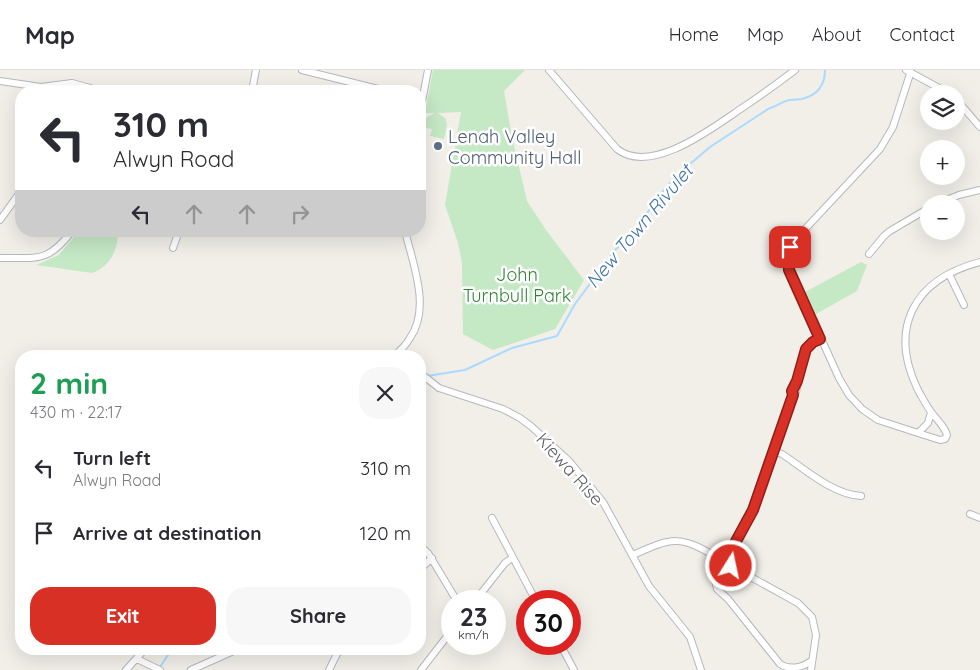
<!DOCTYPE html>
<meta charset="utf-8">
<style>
body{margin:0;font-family:Quicksand,sans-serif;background:#f7f7f7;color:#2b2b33;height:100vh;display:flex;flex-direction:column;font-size:19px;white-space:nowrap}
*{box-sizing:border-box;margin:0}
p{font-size:16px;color:#7c7c81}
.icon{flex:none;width:28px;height:28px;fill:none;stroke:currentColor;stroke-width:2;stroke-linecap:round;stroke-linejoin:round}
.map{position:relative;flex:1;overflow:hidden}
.panel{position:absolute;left:15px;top:280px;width:411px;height:305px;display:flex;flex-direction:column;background:#fff;border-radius:20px;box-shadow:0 5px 20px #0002}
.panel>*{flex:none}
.banner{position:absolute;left:15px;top:15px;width:411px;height:152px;border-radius:20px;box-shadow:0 5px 20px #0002;background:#fff;color:#2b2b33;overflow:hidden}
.tools{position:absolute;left:920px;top:15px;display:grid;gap:10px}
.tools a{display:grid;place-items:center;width:45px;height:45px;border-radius:50%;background:#fff;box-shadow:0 5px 20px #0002;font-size:25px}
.speed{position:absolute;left:441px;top:520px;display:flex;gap:10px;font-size:25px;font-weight:700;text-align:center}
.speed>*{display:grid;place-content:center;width:65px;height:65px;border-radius:50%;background:#fff;box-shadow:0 5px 20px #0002;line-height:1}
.speed small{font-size:12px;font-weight:400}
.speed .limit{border:8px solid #d22;background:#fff;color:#111}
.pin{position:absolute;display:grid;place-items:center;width:42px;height:42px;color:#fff;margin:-21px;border-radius:10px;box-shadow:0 2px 8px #0006}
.me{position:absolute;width:55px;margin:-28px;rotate:10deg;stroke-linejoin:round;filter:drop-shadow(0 0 4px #0008)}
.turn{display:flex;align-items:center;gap:18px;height:105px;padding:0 15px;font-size:22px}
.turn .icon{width:65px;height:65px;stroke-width:2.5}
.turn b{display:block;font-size:35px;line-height:42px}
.lanes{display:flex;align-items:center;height:48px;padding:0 15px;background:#0003;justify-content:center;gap:25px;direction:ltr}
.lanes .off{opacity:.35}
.round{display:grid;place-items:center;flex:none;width:52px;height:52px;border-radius:20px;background:#f7f7f7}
.summary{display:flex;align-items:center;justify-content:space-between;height:85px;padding:0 15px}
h1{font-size:30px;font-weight:700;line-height:38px;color:#1e9e55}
.action{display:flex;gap:10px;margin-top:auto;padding:10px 15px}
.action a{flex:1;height:58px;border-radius:20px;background:#d93025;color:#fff;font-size:20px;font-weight:700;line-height:58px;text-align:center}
.action a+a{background:#f7f7f7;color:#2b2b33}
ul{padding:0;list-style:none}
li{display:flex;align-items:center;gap:15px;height:65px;padding:0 15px}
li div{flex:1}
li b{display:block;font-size:19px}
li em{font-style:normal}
header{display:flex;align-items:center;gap:30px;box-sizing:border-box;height:70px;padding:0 25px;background:#fff;border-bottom:1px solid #e1e1e2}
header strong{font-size:24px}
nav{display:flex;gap:28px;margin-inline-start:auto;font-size:18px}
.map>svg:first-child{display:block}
</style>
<header>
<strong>Map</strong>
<nav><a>Home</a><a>Map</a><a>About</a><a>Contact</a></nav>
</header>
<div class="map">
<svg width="980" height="600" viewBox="0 0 980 600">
<rect width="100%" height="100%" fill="#f1efe8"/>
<path fill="#c5e8c5" d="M 433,0 L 525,0 L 504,21 L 512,67 L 527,131 L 546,160 L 584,210 L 555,259 L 493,280 L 463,264 L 462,193 L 458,173 L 445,135 L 461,42 L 438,43 L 446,49 L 447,55 L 444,69 L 430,66 L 432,59 L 422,57 C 424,48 428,46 435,43 L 425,43 Z
M 79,161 L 117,161 C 120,178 109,198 92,203 L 36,195 L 59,185 Z
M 861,192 L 867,195 L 857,221 L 816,244 L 805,222 Z"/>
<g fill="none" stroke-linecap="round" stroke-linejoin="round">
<path stroke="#aadaff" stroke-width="2" d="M 427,306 L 465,300 L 512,278 L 557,266 L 575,234 L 615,180 L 638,157 L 658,127 L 677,105 L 710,77 L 768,39 C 775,37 780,33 786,31 C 791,29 797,30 802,29 C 818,25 825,15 825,0
M 160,597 L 172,579"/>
<g stroke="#b5b8bc" stroke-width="8">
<path id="minor" d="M 302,0 L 386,21
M 549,0 L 617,79 C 651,106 714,57 742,38 C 760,26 778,13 795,0
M 906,0 L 950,24
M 910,4 L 893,57 L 880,79 L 793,172 L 788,183 L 788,195 L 839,308 L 849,325 L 862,339 L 878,350 L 918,363 L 928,353 L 931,342
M 0,11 L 41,17 L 72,13 L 101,21
M 252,21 L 256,0
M 956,29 L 980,57
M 420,42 L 428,0
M 936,134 L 959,125 L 980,120
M 0,150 L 21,121
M 173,178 L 179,161
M 869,184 L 884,166 L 890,161 L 929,138
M 0,188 C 37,187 47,194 72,161
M 949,204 L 964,235
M 394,286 C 400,281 406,275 410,268 C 431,238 413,194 405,161
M 420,303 L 439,318 L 503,339 L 520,348 L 532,357 L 569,391 L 603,432 L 649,516 L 690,567 L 701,600
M 918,363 L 940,370 L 945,369 L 947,365 C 945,357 937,350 932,343 C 927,337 924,330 920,324 C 887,260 912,210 980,192
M 774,381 L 782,384 C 806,400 832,424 861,426
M 970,444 L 980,448
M 492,448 L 536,531
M 420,476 L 428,483 L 457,531
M717 492a7 7 0 1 1 14 0a7 7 0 1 1-14 0Z
M 633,485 C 673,467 680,465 718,488
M 728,486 L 753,440 L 793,325 L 796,322 C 801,302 798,279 820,269
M 731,496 L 798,533 L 812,547 L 816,565 L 811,600
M 420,499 L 432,488
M 721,499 L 715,510 L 717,519 L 728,529 L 780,594 C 789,600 802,598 811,591
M 475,531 L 505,493 L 512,488
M 560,574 L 574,600
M 137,589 L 160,600
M 126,600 L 145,579
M 191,600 L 238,579
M 329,600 L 337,584 L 342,579
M 421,600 L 452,560"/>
</g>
<use href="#minor" stroke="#fff" stroke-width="6"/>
</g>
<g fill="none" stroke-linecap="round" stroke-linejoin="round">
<g stroke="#8d1f18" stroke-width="12">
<path id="route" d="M 731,496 L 731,491 L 728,486 L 753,440 L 793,325 L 792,321 L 797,311 L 806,279 L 813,272 L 820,269 L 789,200 L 788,189 L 790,177"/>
</g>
<use href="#route" stroke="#d93025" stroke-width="9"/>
</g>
<circle fill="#5c6f8a" stroke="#fff" stroke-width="2" cx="438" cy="76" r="5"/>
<g text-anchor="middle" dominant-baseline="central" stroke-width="5" stroke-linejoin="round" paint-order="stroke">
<g font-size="18" fill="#4e5e75" stroke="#fff" text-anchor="start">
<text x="448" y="66">Lenah Valley<tspan x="448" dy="21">Community Hall</tspan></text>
</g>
<g font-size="18" fill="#348238" stroke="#fff">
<text x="517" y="204">John<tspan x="517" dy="21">Turnbull Park</tspan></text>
</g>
<g font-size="18" fill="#5f6368" stroke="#fff">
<text transform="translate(570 399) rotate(48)">Kiewa Rise</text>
</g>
<g font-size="19" font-style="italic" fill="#4174aa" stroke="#fff">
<text transform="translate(639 156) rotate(-50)">New Town Rivulet</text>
</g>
</g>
</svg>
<div class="tools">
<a><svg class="icon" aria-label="layers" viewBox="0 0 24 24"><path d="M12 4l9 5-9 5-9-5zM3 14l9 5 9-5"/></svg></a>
<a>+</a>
<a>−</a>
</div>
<div class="speed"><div>23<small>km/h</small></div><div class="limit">30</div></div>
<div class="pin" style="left:790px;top:177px;background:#d93025"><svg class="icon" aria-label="arrive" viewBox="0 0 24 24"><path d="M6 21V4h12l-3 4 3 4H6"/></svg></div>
<svg class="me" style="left:731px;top:496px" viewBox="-20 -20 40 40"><circle r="17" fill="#d93025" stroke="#fff" stroke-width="3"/><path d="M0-11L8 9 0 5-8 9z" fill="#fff"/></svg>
<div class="banner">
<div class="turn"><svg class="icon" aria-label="left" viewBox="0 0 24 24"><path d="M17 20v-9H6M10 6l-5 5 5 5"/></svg><div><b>310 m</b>Alwyn Road</div></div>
<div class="lanes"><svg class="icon" aria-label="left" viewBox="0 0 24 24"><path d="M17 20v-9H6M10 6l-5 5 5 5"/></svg><svg class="icon off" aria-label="ahead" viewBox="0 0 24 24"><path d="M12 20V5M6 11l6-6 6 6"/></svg><svg class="icon off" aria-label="ahead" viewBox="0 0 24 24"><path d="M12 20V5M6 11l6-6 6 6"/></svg><svg class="icon off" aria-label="right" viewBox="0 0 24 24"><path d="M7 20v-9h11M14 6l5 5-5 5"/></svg></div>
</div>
<section class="panel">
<div class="summary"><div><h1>2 min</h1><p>430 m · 22:17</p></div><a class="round"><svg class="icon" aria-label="close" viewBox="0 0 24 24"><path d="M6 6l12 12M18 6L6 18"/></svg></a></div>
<ul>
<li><svg class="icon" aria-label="left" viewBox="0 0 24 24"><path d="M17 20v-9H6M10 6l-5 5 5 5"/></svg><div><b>Turn left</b><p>Alwyn Road</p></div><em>310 m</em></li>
<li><svg class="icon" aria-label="arrive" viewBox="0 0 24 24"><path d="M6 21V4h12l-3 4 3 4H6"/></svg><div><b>Arrive at destination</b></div><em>120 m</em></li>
</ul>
<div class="action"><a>Exit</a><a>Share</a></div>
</section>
</div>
